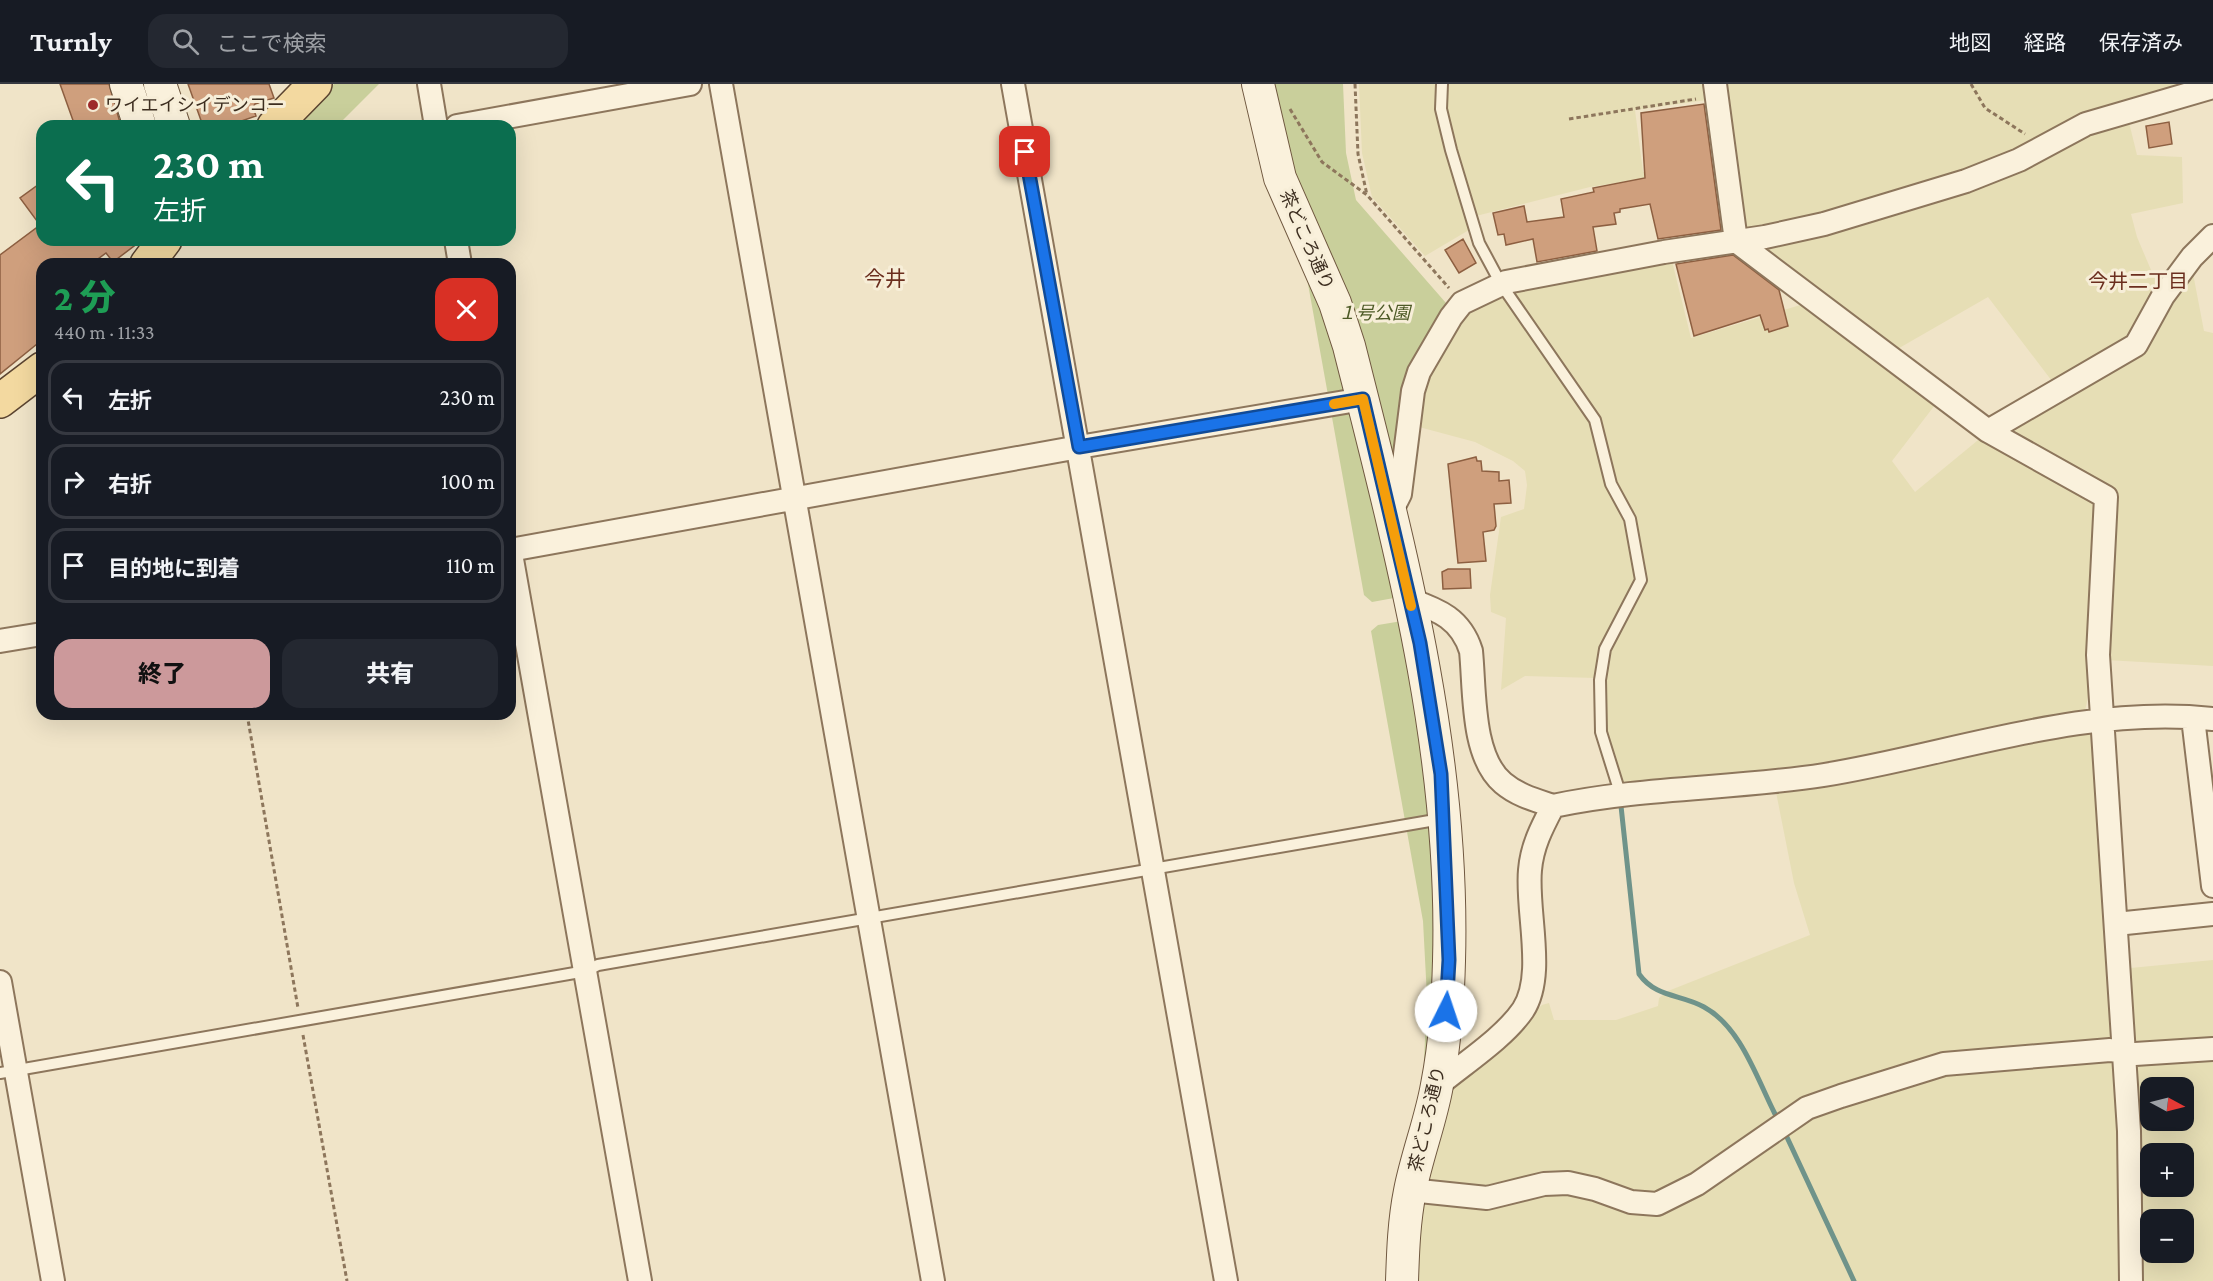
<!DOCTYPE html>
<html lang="ja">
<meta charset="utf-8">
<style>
body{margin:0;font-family:"Crimson Pro","Noto Sans JP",serif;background:#242831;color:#f1f3f6;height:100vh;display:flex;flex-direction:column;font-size:22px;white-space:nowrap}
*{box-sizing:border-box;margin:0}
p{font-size:20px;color:#9ea1a6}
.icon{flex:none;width:33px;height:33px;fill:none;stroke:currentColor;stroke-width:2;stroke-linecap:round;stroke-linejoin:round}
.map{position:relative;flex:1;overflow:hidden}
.drawer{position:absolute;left:36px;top:174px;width:480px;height:462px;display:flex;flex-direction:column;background:#171b24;border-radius:18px;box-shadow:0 6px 24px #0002}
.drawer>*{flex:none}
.banner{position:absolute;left:36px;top:36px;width:480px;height:126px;border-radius:18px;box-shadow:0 6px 24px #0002;background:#0b6e4f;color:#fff;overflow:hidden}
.needle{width:39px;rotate:97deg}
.controls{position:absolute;left:2140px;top:993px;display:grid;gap:12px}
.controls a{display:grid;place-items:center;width:54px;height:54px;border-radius:12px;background:#171b24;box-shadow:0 6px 24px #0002;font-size:30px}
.pin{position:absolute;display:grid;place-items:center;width:51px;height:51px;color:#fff;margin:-26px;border-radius:12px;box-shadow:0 3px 9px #0006}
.me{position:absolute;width:66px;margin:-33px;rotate:4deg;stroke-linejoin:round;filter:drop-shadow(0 0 4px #0008)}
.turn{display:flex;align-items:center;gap:21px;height:126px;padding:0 18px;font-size:27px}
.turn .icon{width:78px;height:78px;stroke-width:2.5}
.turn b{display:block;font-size:42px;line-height:51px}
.round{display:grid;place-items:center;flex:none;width:63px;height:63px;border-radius:18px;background:#242831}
.head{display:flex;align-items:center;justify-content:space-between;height:102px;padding:0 18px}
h1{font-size:36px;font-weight:800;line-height:45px;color:#1e9e55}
.cta{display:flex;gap:12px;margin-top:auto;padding:12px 18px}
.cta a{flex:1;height:69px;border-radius:18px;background:#cc999b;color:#111;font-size:24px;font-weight:800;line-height:69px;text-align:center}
.cta a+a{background:#242831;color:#f1f3f6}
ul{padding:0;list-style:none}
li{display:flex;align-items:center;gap:18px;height:75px;margin:0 12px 9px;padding:0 6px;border:3px solid #363941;border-radius:18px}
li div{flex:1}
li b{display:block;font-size:22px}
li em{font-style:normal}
header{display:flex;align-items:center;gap:36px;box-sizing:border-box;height:84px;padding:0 30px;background:#171b24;border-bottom:2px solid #363941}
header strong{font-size:28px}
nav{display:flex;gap:33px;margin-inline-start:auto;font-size:21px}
.search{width:420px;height:54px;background:#242831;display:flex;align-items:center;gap:15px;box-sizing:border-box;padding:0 21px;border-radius:18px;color:#9ea1a6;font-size:22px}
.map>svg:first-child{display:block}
</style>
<header>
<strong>Turnly</strong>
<div class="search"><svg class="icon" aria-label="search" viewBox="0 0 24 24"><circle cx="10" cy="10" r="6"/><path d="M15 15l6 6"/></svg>ここで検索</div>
<nav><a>地図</a><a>経路</a><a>保存済み</a></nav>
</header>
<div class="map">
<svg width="2213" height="1197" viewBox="0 0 2213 1197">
<rect width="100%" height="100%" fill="#f0e4c8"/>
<path fill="#e6deb5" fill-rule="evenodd" d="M 1359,0 L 2187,0 L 2124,18 L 2137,71 L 2182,73 L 2183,119 L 2131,130 L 2137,153 L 2151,186 L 2169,207 L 2191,179 L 2204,247 L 2213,249 L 2213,582 L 2106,576 L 2090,603 L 2085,627 L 2090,646 L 2095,649 L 2110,886 L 2213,876 L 2213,1197 L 1414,1197 L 1415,1157 L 1445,1017 L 1454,1003 L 1542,921 L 1549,919 L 1554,936 L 1616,936 L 1658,922 L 1659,914 L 1668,907 L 1810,851 L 1794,799 L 1772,688 L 1623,704 L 1606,649 L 1595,594 L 1525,592 L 1501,606 L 1506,534 L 1491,528 L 1490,511 L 1501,433 L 1524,425 L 1527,401 L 1525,387 L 1513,377 L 1475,358 L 1419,343 L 1426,298 L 1461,232 L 1509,203 L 1671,173 L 1691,254 L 1807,219 L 1938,317 L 1892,377 L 1915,408 L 1983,352 L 2061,309 L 1988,213 L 1894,267 L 1742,150 L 1721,14 L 1635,26 L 1643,88 L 1654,87 L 1655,93 L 1590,103 L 1476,132 L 1469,146 L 1425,172 L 1372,113 L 1362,69 ZM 2151,1004 L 2184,1004 L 2184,1036 L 2151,1036 ZM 2151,1070 L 2184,1070 L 2184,1102 L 2151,1102 ZM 2151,1136 L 2184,1136 L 2184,1168 L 2151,1168 Z"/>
<path fill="#c9cf9b" d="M 334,0 L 379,0 L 337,42 L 292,42 Z
M 1272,0 L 1343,0 L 1346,69 L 1356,116 L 1446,219 L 1444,231 L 1410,289 L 1394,514 L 1372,518 L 1364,511 Z
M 1402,537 L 1440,725 L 1430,984 L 1424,977 L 1427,913 L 1423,837 L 1371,547 L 1378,541 Z"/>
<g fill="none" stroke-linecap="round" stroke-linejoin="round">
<path stroke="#6f938a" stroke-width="5" d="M 1621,722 L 1639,890 C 1656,914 1681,910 1704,923 C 1741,943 1757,995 1775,1030
M 1785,1049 L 1854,1197"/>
</g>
<path fill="#cf9f7d" stroke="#8d5f41" stroke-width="1.5" d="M 60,0 L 109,0 L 121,42 L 75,42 Z
M 188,0 L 269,0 L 274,14 L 255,20 L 253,23 L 256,32 L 227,42 L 203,42 Z
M 1704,20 L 1721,146 L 1658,155 L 1650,120 L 1620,125 L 1620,128 L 1614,129 L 1616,140 L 1593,143 L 1597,167 L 1537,178 L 1533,155 L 1506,161 L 1504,150 L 1498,151 L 1493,129 L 1524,122 L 1527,138 L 1564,133 L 1561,115 L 1594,108 L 1593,104 L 1645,94 L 1641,29 Z
M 2169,38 L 2172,60 L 2149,64 L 2146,42 Z
M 42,98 L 42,156 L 142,156 L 113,178 L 106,169 L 91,180 L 42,180 L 42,256 L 0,290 L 0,171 L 40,141 L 20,114 Z
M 1463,155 L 1476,179 L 1459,189 L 1445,166 Z
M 1733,171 L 1779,206 L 1788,242 L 1769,248 L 1768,245 L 1765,246 L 1760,231 L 1694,252 L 1676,180 Z
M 1476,373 L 1477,377 L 1481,377 L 1482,387 L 1499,388 L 1499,397 L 1509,396 L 1511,419 L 1494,420 L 1496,442 L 1494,446 L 1483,448 L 1486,477 L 1458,479 L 1448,380 Z
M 1448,485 L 1470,485 L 1471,504 L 1443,505 L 1442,488 Z"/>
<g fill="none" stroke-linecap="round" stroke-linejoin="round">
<g stroke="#8d765c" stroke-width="14">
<path id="lane" d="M 1442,0 L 1441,25 L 1451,66 L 1479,159 L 1501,200 L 1595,336 L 1611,400 L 1630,435 L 1641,496 L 1605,565 L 1600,596 L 1601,648 L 1621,712
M 0,989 L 586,887 L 598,881 L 1441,735"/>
</g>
<g stroke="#8d765c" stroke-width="26">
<path id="street" d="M 429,0 L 436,42
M 721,0 L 933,1197
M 1013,0 L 1226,1197
M 1715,0 L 1736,157 L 1988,347 L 2106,413 L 2098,571 L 2129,1047 L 2131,1197
M 457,42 L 690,0
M 456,156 L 460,180
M 1988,347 L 2136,261 L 2163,212 L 2192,173 L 2213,152
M 1390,430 L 1400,410 L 1413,307 L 1419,288 L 1451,233 L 1462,219 L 1506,198 L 1664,168 L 1765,153 L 1824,140 L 1966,97 L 2019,76 L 2086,40 L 2213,3
M 510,464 L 640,1197
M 510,466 L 1079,363 L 1363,315
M 1410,516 C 1439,526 1461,535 1471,567 C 1475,606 1471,672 1503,699 C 1517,711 1535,716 1553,722 C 1642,703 1734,705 1824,691 C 1953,670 2080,621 2213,635
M 0,557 L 42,550
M 2193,634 L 2213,802
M 2116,840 L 2213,830
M 0,898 L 53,1197
M 1437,1002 C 1463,980 1504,954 1523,926 C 1546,891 1526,827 1530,786 C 1532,762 1542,743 1553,722
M 1410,1106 L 1487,1114 L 1544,1100 L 1568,1099 L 1595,1105 L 1631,1118 L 1657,1120 L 1697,1100 L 1807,1024 L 1841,1012 L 1944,980 L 2110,966 L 2135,970 L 2213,965"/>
</g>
<g stroke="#6f573f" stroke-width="34">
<path id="secondary" d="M 126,0 L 140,42
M 160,0 L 174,42
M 1258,0 L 1280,94 L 1335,219 L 1349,262 C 1400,464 1455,667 1449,877 C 1448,918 1445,960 1437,1001 C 1431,1036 1417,1071 1410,1107 C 1404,1137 1403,1167 1402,1197"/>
</g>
<g stroke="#5b4430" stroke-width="36">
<path id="primary" d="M 274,42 L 315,0
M 147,180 L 165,156
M 0,317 L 42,285"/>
</g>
<path stroke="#8d765c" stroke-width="3" stroke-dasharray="4.5 3" stroke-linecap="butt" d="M 1355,0 L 1358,70 L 1367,111
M 1971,0 L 1985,24 L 2025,50
M 1290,25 L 1322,78 L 1367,111 L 1449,204
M 1569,35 L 1696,15
M 247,630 L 298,924
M 303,951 L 347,1197"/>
<use href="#lane" stroke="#faf1dc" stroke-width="10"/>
<use href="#street" stroke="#faf1dc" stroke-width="22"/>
<use href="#secondary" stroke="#faf1dc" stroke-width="32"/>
<use href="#primary" stroke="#f3d9a0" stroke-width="33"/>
</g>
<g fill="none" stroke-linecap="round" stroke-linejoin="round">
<g stroke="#114b97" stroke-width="15">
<path id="route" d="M 1025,68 L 1079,363 L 1363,315 L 1420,559 L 1441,690 L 1449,876 L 1446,927"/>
</g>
<use href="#route" stroke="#1a73e8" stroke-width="10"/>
<path stroke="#f59e0b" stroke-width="10" d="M 1334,320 L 1363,315 L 1411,522"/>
</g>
<circle fill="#9e2a2b" stroke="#f7eed8" stroke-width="2" cx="93" cy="21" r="6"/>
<g text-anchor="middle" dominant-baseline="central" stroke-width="6" stroke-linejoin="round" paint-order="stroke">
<g font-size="18" fill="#3d2e20" stroke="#f7eed8" text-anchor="start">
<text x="105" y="21">ワイエイシイデンコー</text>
</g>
<g font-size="18" fill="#3d2e20" stroke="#f7eed8">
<text transform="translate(1307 156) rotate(66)">茶どころ通り</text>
<text transform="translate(1427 1035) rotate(-77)">茶どころ通り</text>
</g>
<g font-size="18" font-style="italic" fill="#4d5a26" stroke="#f7eed8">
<text x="1374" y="229">１号公園</text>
</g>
<g font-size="20" fill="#6b2e1e" stroke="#f7eed8">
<text x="2138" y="197">今井二丁目</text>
</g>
<g font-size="21" fill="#6b2e1e" stroke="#f7eed8">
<text x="885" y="195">今井</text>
</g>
</g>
</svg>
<div class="controls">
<a><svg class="needle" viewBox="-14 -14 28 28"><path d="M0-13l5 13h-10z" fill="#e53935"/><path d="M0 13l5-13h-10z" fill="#9ea1a6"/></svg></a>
<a>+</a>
<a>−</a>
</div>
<div class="pin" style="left:1025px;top:68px;background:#d93025"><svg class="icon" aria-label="arrive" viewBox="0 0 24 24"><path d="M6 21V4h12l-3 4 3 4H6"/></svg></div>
<svg class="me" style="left:1446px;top:927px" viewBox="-20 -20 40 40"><circle r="19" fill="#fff"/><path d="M0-13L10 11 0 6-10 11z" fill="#1a73e8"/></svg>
<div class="banner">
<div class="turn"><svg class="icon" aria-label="left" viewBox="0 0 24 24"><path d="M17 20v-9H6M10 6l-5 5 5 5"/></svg><div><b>230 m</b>左折</div></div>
</div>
<section class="drawer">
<div class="head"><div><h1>2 分</h1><p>440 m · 11:33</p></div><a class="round" style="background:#d93025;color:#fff"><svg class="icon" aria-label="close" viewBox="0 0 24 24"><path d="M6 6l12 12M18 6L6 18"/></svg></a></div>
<ul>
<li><svg class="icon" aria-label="left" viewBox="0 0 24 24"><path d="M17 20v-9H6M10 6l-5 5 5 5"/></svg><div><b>左折</b></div><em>230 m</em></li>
<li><svg class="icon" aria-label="right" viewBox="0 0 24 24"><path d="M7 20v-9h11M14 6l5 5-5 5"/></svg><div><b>右折</b></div><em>100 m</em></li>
<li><svg class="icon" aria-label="arrive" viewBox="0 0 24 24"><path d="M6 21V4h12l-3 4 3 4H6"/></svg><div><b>目的地に到着</b></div><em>110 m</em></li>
</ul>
<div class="cta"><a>終了</a><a>共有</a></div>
</section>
</div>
